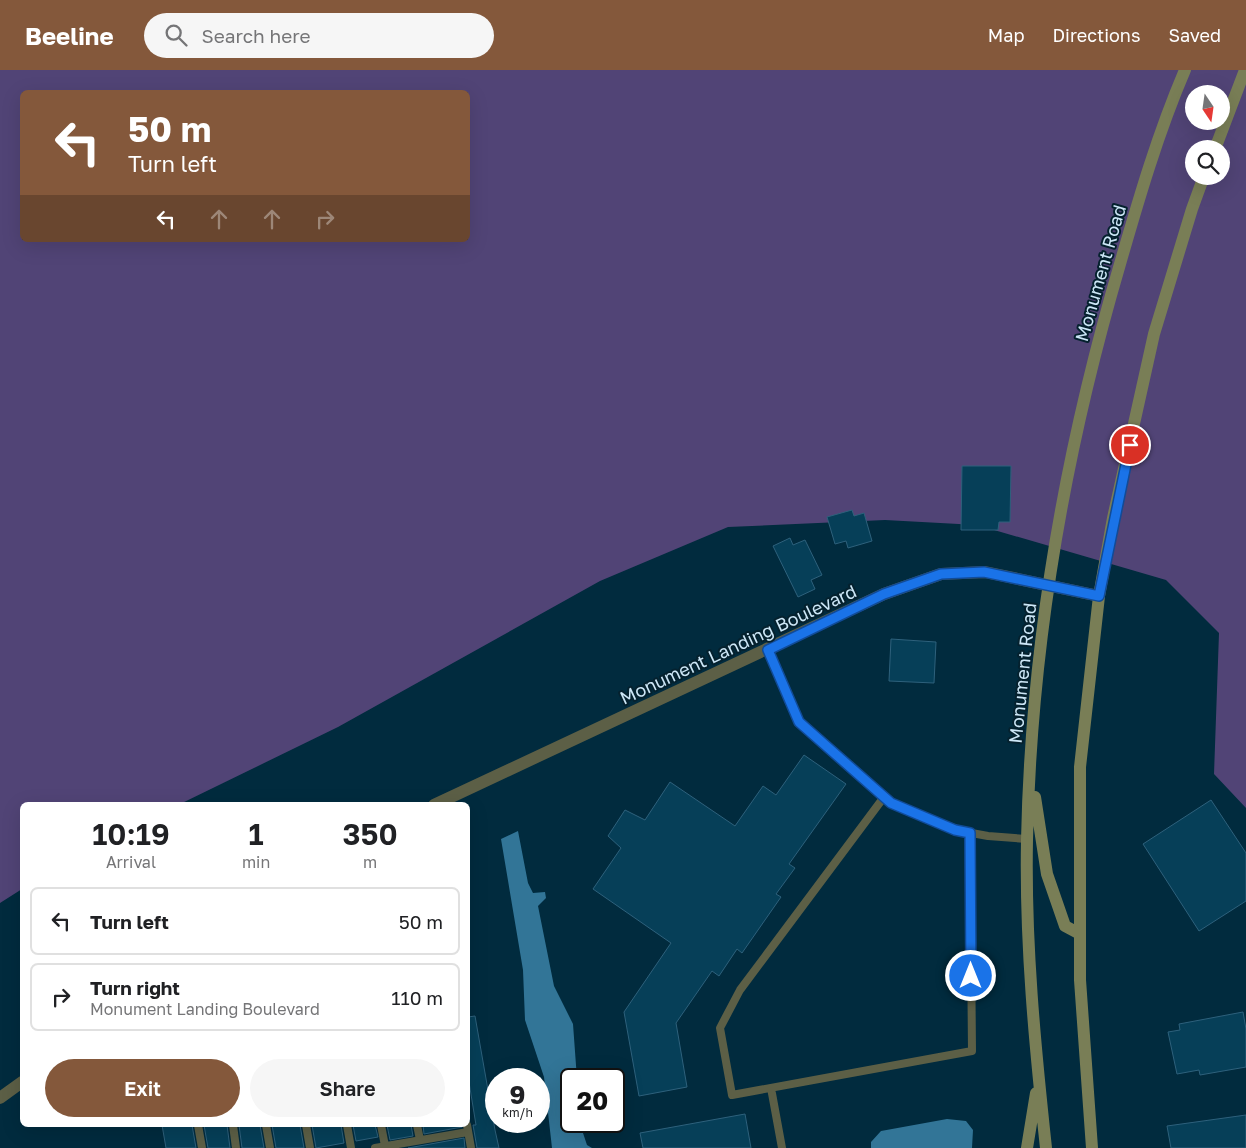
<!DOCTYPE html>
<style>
body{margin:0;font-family:"Golos Text",sans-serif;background:#f6f6f6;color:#202124;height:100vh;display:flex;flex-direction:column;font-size:19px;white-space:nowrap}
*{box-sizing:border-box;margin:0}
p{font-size:16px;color:#757577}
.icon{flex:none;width:28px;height:28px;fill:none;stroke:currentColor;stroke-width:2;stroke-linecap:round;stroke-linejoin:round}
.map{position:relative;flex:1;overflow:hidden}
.sheet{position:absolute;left:20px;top:732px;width:450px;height:325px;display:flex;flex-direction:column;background:#fff;border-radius:8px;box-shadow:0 5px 20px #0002}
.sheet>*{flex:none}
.hud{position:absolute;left:20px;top:20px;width:450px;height:152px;border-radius:8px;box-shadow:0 5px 20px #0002;background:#84583b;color:#fff;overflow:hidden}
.needle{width:32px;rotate:167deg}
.fabs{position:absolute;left:1185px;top:15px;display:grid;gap:10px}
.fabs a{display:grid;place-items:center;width:45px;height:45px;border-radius:50%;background:#fff;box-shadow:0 5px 20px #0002;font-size:25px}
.speed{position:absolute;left:485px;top:998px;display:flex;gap:10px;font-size:25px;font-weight:700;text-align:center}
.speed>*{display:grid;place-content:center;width:65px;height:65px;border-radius:50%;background:#fff;box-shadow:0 5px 20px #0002;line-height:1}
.speed small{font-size:12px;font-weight:400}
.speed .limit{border:2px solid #111;border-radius:8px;background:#fff;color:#111}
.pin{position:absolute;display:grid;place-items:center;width:42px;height:42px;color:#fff;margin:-21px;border:2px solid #fff;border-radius:50%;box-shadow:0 1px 5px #0007}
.me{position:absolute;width:55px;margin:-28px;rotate:0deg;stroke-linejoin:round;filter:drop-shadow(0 0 4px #0008)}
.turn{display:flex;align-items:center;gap:18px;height:105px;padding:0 25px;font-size:22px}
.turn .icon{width:65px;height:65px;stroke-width:2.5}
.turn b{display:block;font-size:35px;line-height:42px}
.lanes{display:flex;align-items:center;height:48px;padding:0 25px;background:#0003;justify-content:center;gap:25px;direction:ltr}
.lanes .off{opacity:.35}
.eta{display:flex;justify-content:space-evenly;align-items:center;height:85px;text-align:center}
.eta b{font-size:30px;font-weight:600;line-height:35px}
.cta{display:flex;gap:10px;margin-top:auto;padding:10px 25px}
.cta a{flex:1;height:58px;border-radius:30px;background:#84583b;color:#fff;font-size:20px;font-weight:600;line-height:58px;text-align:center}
.cta a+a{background:#f6f6f6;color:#202124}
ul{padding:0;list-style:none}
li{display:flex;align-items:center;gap:15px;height:68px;margin:0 10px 8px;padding:0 15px;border:2px solid #e0e0e0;border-radius:8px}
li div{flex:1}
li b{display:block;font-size:19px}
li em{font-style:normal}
header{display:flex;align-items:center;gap:30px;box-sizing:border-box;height:70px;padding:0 25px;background:#84583b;color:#fff}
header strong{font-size:24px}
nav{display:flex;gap:28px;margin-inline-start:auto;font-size:18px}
.search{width:350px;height:45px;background:#f6f6f6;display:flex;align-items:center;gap:12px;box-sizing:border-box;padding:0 18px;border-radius:28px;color:#757577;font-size:19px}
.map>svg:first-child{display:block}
</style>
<header>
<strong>Beeline</strong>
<div class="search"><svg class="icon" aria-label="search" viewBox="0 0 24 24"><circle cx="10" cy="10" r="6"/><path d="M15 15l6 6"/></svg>Search here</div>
<nav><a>Map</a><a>Directions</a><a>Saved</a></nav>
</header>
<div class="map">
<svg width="1246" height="1078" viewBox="0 0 1246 1078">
<rect width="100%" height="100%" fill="#012b3e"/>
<path fill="#514476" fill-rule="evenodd" d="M 0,0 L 1246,0 L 1246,738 L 1214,704 L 1219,563 L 1166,510 L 977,455 L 885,450 L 728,457 L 600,511 L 338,657 L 178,735 L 22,735 L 22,819 L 0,833 ZM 22,22 L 468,22 L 468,170 L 22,170 ZM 1194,24 L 1221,24 L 1221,51 L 1194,51 ZM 1194,79 L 1221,79 L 1221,106 L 1194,106 Z"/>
<path fill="#327597" d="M 518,761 L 528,813 L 533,823 L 545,822 L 546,828 L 538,836 L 554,916 L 573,954 L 577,1009 L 571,1009 L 571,1051 L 579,1051 L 587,1075 L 592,1078 L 552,1078 L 544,1007 L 525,950 L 523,900 L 501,769 Z
M 947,1049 L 966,1051 L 973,1060 L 972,1078 L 871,1078 L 871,1072 L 881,1061 Z"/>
<path fill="#063f58" stroke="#2e617c" d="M 962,396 L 1011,396 L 1010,452 L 999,452 L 998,460 L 961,460 Z
M 852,440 L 854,446 L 864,443 L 872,471 L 848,478 L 846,471 L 835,474 L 827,447 Z
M 790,468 L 793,475 L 805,470 L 822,505 L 811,510 L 815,519 L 798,527 L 773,476 Z
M 891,569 L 936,572 L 934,613 L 889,611 Z
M 804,685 L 846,714 L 789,794 L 795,798 L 776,824 L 781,827 L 742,883 L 737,879 L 719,906 L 712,901 L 676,953 L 687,1017 L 639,1026 L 624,942 L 671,873 L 593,819 L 621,778 L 608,766 L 625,740 L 645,750 L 670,712 L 735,756 L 763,716 L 776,725 Z
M 1211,730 L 1246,783 L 1246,831 L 1199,861 L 1143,774 Z
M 1243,942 L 1246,959 L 1246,997 L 1200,1005 L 1199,1000 L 1177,1004 L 1168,962 L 1180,960 L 1179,954 Z
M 475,946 L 495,1060 L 499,1078 L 477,1078 L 473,1055 L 476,1055 L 468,1006 L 468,947 Z
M 745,1044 L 751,1078 L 643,1078 L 640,1063 Z
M 1246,1045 L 1246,1078 L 1171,1078 L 1167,1056 Z
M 162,1055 L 192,1055 L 196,1078 L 166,1078 Z
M 204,1055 L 227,1055 L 230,1078 L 208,1078 Z
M 239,1055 L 260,1055 L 264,1078 L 242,1078 Z
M 272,1055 L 300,1055 L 304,1078 L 276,1078 Z
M 312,1055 L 341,1055 L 344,1073 L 316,1078 Z
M 353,1055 L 375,1055 L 378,1067 L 356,1071 Z
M 387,1055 L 411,1055 L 413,1066 L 390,1070 Z
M 423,1055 L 461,1055 L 462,1057 L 424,1064 Z
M 464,1068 L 465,1078 L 408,1078 Z"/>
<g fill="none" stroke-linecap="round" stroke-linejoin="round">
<path stroke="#5c5f46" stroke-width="8" d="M 768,580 L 799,653 L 891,733 L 955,760 L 988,766 L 1027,769
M 884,727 L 740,920 L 720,958 L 732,1025 L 972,981 L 970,763
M 771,1018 L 782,1078
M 198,1055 L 202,1078
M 233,1055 L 236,1078
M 266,1055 L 270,1078
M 306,1055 L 310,1078
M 347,1055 L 351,1078
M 381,1055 L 385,1076
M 417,1055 L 420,1070
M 467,1055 L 471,1078
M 375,1078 L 468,1062"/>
<path stroke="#5c5f46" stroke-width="12" d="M 434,735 L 884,524 L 941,504 L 985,502 L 1099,526
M 0,1028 L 22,1012"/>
<path stroke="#797e56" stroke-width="12" d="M 1215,79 L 1245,0
M 1035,727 L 1047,804 L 1065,856 L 1080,864
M 1027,1078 L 1036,1023
M 1046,1078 C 1035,976 1025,873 1027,770 C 1031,574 1065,381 1120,194 C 1139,128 1158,63 1185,0
M 1092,1078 L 1080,910 L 1080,697 L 1099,526 L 1113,448 L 1154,264 L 1192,139 L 1204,106"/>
</g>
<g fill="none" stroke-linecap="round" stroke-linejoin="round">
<g stroke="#114b97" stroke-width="12">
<path id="route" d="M 971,906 L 970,763 L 955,760 L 891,733 L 799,652 L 768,580 L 884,524 L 941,504 L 984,502 L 1099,526 L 1130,375"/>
</g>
<use href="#route" stroke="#1a73e8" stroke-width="9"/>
</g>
<g text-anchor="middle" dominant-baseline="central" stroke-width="4" stroke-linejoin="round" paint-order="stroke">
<g font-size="18" fill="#cde7f7" stroke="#05212e">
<text transform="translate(1100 203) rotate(-74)">Monument Road</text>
<text transform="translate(738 574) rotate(-25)">Monument Landing Boulevard</text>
<text transform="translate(1022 603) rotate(-84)">Monument Road</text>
</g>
</g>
</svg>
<div class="fabs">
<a><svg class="needle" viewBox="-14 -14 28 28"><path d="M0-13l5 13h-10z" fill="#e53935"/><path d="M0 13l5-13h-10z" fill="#757577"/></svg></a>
<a><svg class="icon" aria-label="search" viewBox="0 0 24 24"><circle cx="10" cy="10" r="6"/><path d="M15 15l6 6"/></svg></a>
</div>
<div class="speed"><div>9<small>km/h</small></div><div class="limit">20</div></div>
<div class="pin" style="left:1130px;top:375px;background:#d93025"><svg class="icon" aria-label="arrive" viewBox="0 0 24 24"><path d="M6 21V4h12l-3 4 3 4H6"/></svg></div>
<svg class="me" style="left:971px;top:906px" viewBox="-20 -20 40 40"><circle r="17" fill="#1a73e8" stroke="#fff" stroke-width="3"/><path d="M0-11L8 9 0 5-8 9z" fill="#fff"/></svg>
<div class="hud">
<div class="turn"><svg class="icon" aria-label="left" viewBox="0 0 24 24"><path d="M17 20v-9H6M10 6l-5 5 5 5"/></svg><div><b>50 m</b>Turn left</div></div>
<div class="lanes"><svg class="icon" aria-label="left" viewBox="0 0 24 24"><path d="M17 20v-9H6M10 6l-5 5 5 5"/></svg><svg class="icon off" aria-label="ahead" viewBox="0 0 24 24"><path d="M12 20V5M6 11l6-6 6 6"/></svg><svg class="icon off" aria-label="ahead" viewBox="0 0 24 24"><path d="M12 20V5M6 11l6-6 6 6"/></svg><svg class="icon off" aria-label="right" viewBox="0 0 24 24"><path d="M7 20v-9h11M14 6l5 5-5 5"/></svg></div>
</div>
<section class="sheet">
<div class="eta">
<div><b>10:19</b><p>Arrival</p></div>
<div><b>1</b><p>min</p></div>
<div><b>350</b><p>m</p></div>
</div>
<ul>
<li><svg class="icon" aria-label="left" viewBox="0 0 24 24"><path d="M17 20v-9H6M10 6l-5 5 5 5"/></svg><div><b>Turn left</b></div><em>50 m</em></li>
<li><svg class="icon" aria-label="right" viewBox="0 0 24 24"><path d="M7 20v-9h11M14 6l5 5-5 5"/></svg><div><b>Turn right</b><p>Monument Landing Boulevard</p></div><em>110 m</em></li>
</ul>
<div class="cta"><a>Exit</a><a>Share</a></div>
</section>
</div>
